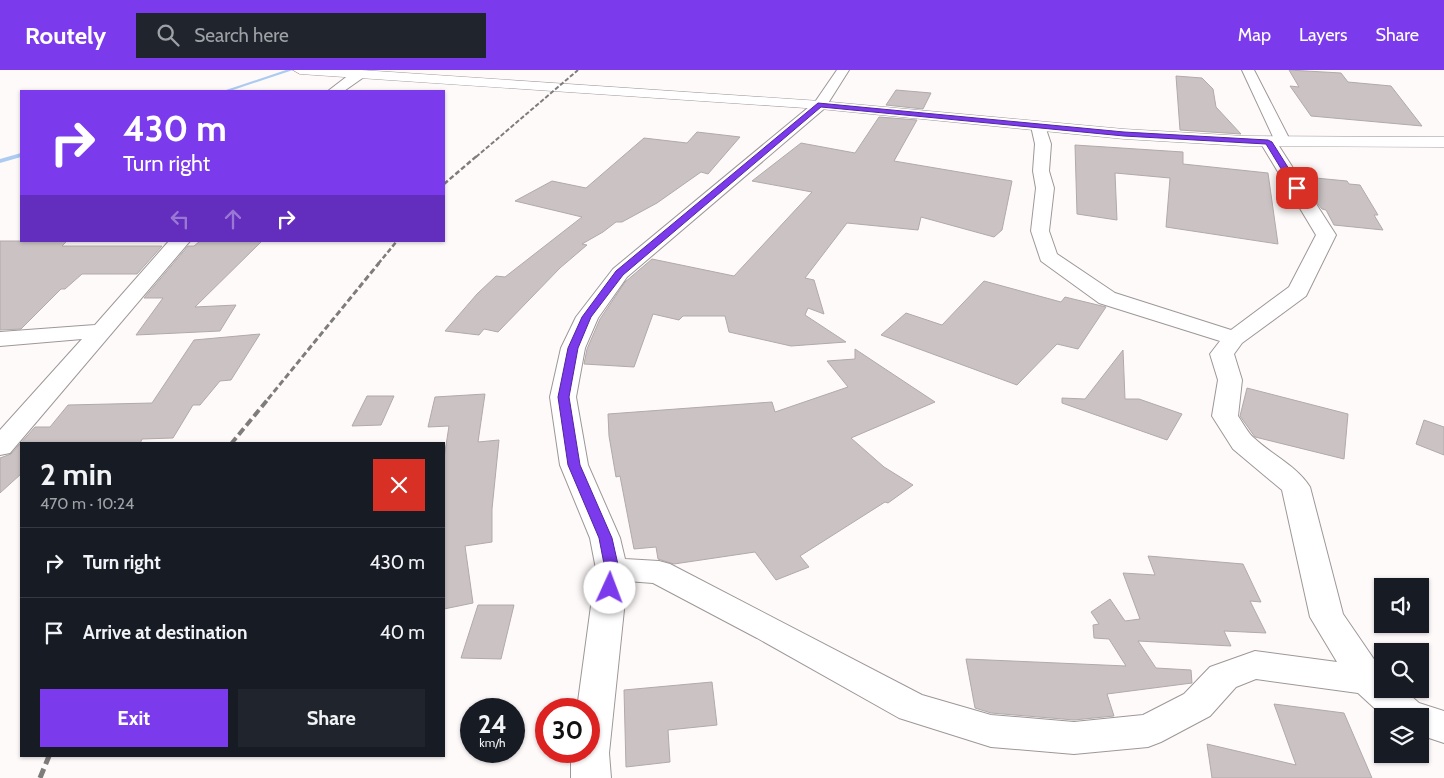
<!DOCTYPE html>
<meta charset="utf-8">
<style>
body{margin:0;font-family:Cabin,sans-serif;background:#20242c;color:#f1f3f6;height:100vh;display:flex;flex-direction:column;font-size:19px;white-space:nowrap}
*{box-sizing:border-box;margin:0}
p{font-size:16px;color:#9ea1a6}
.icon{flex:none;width:28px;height:28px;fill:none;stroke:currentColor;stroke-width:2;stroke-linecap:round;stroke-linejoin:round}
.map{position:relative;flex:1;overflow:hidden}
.details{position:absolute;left:20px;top:372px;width:425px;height:315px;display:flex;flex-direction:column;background:#171b24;border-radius:0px;box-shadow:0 1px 4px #0004}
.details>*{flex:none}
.guide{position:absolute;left:20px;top:20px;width:425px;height:152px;border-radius:0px;box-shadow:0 1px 4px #0004;background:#7c3aed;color:#fff;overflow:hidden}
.tools{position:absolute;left:1374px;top:508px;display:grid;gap:10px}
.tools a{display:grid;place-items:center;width:55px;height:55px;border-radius:0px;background:#171b24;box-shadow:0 1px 4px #0004;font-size:25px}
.speed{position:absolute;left:460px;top:628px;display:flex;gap:10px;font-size:25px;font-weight:700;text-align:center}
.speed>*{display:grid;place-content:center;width:65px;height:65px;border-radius:50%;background:#171b24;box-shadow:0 1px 4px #0004;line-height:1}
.speed small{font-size:12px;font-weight:400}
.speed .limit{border:8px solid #d22;background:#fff;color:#111}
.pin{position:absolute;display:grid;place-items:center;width:42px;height:42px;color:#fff;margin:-21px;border-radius:10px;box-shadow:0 2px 8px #0006}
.me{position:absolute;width:55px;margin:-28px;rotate:2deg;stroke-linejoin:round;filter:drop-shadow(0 0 4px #0008)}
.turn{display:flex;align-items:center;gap:18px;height:105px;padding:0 20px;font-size:22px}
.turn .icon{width:65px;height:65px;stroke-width:2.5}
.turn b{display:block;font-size:35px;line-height:42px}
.lanes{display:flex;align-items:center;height:48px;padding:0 20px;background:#0003;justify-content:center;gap:25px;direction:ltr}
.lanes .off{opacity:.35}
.round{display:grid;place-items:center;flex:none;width:52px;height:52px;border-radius:0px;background:#20242c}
.overview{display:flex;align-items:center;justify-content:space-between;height:85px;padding:0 20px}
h1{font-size:30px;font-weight:700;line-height:38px}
.cta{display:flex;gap:10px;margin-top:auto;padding:10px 20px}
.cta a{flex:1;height:58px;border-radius:0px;background:#7c3aed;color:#fff;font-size:20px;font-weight:700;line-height:58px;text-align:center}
.cta a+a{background:#20242c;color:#f1f3f6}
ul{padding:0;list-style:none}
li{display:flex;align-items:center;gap:15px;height:70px;padding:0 20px;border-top:1px solid #363941}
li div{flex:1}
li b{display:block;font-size:19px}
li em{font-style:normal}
header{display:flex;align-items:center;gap:30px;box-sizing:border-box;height:70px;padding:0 25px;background:#7c3aed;color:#fff}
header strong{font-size:24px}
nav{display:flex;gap:28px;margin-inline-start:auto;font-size:18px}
.search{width:350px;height:45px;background:#20242c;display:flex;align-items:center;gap:12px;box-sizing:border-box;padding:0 18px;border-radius:0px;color:#9ea1a6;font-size:19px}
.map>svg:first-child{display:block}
</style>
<header>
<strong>Routely</strong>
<div class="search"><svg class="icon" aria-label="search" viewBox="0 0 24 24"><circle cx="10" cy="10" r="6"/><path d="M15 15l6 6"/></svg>Search here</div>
<nav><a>Map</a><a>Layers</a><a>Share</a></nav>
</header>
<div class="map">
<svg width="1444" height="708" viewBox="0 0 1444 708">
<rect width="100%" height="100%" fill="#fffafa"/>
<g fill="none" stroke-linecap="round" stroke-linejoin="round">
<path fill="#accbf1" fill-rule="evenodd" d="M 286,0 L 293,0 L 230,21 L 223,21 Z
M 21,83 L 21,87 L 0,93 L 0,89 Z"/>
</g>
<path fill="#cbc3c3" stroke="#b2aaaa" d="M 1289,0 L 1341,3 L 1348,12 L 1391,16 L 1422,56 L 1311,46 L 1290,16 L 1299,17 Z
M 1176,6 L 1202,8 L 1213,19 L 1216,37 L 1241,64 L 1180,60 Z
M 896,20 L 931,23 L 923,39 L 886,35 Z
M 879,47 L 917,50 L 894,91 L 1012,111 L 1002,160 L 994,167 L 921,147 L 918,160 L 847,153 L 805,208 L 814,210 L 824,244 L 808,238 L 805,245 L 846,272 L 791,276 L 729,262 L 725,246 L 683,246 L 679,250 L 653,244 L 634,297 L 584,294 L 587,279 L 600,249 L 625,212 L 652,189 L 734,206 L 812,122 L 752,111 L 801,73 L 855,83 Z
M 697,62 L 740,67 L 708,104 L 701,102 L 657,133 L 622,152 L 616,152 L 603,162 L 582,174 L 587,175 L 560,198 L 498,262 L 484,259 L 479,265 L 445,261 L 477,224 L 496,206 L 505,207 L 582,147 L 515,131 L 552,111 L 586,118 L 644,68 L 687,73 Z
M 1075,75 L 1183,82 L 1183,94 L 1268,103 L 1278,174 L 1166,157 L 1170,108 L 1115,103 L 1117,150 L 1077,144 Z
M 1305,107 L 1347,111 L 1349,114 L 1360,115 L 1378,145 L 1374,145 L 1383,160 L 1334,155 L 1326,140 L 1322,139 L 1318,134 Z
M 0,171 L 67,171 L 62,176 L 162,176 L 137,204 L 82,204 L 65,219 L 61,219 L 21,259 L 0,260 Z
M 200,171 L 262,171 L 195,237 L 236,235 L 220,261 L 136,265 L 163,228 L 144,228 L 188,176 L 194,176 Z
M 984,211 L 1061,232 L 1065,227 L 1106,237 L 1078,279 L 1057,274 L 1017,315 L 881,265 L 906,243 L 942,255 Z
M 260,264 L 231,310 L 220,311 L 200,335 L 193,335 L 173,368 L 142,369 L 140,374 L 21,374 L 21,404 L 0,423 L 0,388 L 11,384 L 35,357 L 50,357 L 68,335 L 152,333 L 194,270 Z
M 855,279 L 935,332 L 851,368 L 884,397 L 913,415 L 888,433 L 885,432 L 800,486 L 809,497 L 776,510 L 755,482 L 674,494 L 658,489 L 656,477 L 634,479 L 620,406 L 616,407 L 609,366 L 608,344 L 772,332 L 775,342 L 848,317 L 827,291 L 855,289 Z
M 1123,280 L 1125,329 L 1139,329 L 1182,344 L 1167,370 L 1062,333 L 1062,328 L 1085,329 Z
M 1247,318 L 1348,344 L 1344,389 L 1255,367 L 1240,346 Z
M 485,324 L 478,372 L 499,370 L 492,439 L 492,472 L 465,476 L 473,533 L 444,539 L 444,388 L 449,356 L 428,357 L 435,327 Z
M 367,326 L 394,326 L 381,355 L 352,356 Z
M 1424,350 L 1444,357 L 1444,385 L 1416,374 Z
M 1148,486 L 1243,494 L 1261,532 L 1250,531 L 1266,563 L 1224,561 L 1231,576 L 1138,571 L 1156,598 L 1191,600 L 1192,613 L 1107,624 L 1114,646 L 1074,650 L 991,643 L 975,638 L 966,589 L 1126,596 L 1109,569 L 1094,568 L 1093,555 L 1099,554 L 1091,542 L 1110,529 L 1125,551 L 1140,549 L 1123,503 L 1155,505 Z
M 478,535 L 514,535 L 501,589 L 461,588 Z
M 712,612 L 717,655 L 668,660 L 670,692 L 626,697 L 624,620 Z
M 1274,634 L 1344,643 L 1372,708 L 1212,708 L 1207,674 L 1296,695 Z"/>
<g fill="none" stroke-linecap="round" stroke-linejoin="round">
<g stroke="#9e9797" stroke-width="2">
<path id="minor" d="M 359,0 L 364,1 L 366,4 L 364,7 L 344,21 L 328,21 L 354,1 Z
M 837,0 L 849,0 L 825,38 L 627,207 L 598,248 L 585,278 L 576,327 L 588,395 L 620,468 L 625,489 L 659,491 L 670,494 L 922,625 L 991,645 L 1074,652 L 1143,645 L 1184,624 L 1210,597 L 1255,581 L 1337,592 L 1310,547 L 1282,420 L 1233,379 L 1212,346 L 1218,310 L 1210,284 L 1220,271 L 1099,233 L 1041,191 L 1031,161 L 1036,118 L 1033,101 L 1035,74 L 1031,56 L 1034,53 L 1044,53 L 1051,74 L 1049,101 L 1054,118 L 1049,161 L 1057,184 L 1115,223 L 1231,260 L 1289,217 L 1316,165 L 1260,72 L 1262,69 L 1268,67 L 1274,69 L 1242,0 L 1254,0 L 1290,70 L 1287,73 L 1277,73 L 1336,165 L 1306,226 L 1242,273 L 1234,284 L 1242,310 L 1238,346 C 1243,353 1248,363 1254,368 C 1272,385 1297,396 1310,417 L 1343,544 L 1382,601 L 1382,619 L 1403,619 L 1419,633 L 1444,641 L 1444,673 L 1420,665 L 1420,646 L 1383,646 L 1358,623 L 1256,609 L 1236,617 L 1210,646 L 1161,672 L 1148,677 L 1074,684 L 991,677 L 899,648 L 757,568 L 653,513 L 627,511 L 609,683 L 611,708 L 571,708 L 571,681 L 589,681 L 589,639 L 577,639 L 596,499 L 590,468 L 560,395 L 550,327 L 561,278 L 576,247 L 613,199 L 815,32 Z
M 169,171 L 190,171 L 10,383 L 0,385 L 0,360 L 82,269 L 0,276 L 0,262 L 95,255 Z"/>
</g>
<g stroke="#9e9797" stroke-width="1">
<path id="tertiary" d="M 293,0 L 361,0 L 820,31 L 1124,59 L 1244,66 L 1444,67 L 1444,77 L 1244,76 L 1124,69 L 820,39 L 300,4 Z"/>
</g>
<use href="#minor" fill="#fff" fill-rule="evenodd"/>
<use href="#tertiary" fill="#fff" fill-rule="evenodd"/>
<path stroke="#7f7c7c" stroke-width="2" stroke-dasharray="4.5 2" stroke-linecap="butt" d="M 476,87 L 578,0"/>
<path stroke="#7f7c7c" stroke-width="2.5" stroke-dasharray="5 2.5" stroke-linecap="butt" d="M 444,114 L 478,85
M 378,194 L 397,171"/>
<path stroke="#7f7c7c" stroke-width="3" stroke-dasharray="6 3" stroke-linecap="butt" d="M 268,329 L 379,193"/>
<path stroke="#7f7c7c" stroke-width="4" stroke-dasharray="8 4" stroke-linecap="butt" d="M 231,374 L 269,328"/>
<path stroke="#7f7c7c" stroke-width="5" stroke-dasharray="10 5" stroke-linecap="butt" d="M 40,708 L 49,686"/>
</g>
<path fill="#7c3aed" stroke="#51269a" d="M 818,33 L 1124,62 L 1268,70 L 1272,72 L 1301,118 L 1294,120 L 1266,74 L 1124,66 L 821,37 L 623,205 L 591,247 L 578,278 L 569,327 L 580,395 L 612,468 L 619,499 L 615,521 L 605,521 L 603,518 L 605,499 L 599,468 L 568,395 L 558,327 L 568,278 L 582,247 L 616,201 Z"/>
</svg>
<div class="tools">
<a><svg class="icon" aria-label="sound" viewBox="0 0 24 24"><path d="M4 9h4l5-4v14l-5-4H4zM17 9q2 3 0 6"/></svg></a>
<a><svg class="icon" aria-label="search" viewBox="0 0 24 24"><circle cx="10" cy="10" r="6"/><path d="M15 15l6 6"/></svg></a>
<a><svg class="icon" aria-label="layers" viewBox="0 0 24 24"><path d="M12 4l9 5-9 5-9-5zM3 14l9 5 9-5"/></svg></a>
</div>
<div class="speed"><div>24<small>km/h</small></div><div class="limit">30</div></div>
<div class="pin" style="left:1297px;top:118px;background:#d93025"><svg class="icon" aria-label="arrive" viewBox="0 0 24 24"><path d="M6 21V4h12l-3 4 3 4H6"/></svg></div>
<svg class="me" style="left:610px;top:518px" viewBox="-20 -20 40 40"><circle r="19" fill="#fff"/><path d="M0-13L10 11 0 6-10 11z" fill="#7c3aed"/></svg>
<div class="guide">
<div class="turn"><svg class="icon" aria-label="right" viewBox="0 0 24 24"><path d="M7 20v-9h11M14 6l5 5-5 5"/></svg><div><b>430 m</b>Turn right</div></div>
<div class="lanes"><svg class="icon off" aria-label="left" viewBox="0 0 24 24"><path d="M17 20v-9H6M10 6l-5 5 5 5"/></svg><svg class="icon off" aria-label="ahead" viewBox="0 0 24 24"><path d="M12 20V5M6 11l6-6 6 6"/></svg><svg class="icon" aria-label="right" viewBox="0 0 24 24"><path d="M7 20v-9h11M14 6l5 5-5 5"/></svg></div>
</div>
<section class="details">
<div class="overview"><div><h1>2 min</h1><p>470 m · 10:24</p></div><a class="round" style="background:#d93025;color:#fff"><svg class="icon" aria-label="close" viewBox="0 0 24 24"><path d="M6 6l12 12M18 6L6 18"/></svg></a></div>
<ul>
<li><svg class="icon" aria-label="right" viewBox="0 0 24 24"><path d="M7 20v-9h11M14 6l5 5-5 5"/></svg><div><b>Turn right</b></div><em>430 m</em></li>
<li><svg class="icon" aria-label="arrive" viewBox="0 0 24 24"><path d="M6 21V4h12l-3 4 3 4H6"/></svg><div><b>Arrive at destination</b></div><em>40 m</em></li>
</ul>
<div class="cta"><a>Exit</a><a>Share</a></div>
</section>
</div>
